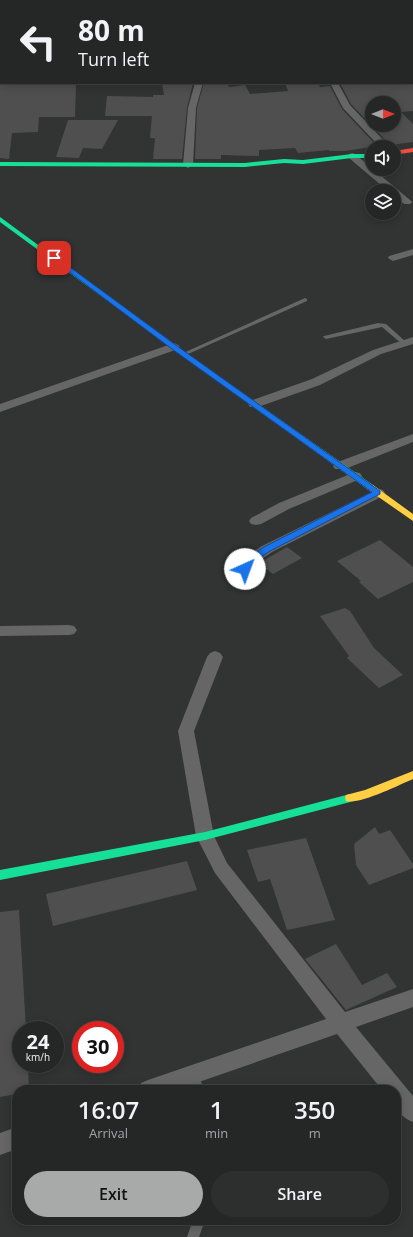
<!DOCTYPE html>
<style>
body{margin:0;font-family:"Open Sans",sans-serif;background:#2d2f2e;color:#f1f3f6;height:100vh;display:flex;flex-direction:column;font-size:15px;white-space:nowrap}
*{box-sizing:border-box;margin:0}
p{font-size:13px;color:#a3a5a7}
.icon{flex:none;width:22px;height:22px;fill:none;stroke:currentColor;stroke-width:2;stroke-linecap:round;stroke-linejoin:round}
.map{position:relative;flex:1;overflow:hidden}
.drawer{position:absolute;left:12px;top:1085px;width:389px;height:140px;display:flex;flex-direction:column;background:#252726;border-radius:16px;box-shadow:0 2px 10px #0003,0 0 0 1px #424443}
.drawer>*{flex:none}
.hud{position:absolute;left:0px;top:0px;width:413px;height:84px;box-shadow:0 2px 10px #0003,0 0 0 1px #424443;background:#252726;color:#f1f3f6;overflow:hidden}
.needle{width:26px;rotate:90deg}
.fabs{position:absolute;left:365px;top:96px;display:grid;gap:8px}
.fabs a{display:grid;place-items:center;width:36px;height:36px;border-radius:50%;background:#252726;box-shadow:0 2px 10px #0003,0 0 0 1px #424443;font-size:20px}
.speed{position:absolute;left:12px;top:1021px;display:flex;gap:8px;font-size:20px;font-weight:700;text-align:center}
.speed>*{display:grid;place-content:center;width:52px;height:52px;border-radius:50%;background:#252726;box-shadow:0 2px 10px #0003,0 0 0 1px #424443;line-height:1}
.speed small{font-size:10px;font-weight:400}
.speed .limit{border:6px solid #d22;background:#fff;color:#111}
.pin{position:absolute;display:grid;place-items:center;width:34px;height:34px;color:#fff;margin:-17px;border-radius:8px;box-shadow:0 2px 6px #0006}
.me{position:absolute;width:44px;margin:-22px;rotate:43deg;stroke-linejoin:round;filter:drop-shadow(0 0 3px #0008)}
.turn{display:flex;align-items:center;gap:14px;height:84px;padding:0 12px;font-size:18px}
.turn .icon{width:52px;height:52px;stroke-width:2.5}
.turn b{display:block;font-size:28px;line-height:34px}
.eta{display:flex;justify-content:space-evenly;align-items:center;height:68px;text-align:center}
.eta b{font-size:24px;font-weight:600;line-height:28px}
.action{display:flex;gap:8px;margin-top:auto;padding:8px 12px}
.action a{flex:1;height:46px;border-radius:24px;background:#a7aaa8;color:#111;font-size:16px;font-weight:600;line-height:46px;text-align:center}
.action a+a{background:#2d2f2e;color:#f1f3f6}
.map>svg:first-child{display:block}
</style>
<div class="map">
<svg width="413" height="1237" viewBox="0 0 413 1237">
<rect width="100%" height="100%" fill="#313432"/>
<path fill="#4f4f4f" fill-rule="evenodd" d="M 0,83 L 76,83 L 75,117 L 39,117 L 38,132 L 12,133 L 9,159 L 0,158 Z
M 162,83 L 193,83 L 187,108 L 182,159 L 153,159 L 155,138 L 150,138 L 152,116 L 105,116 L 107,96 L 153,97 L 153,95 L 164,95 Z
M 204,83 L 227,83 L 229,87 L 245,85 L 250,94 L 288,91 L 285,83 L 318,83 L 320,87 L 330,86 L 342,109 L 377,146 L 345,151 L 329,151 L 329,150 L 298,153 L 295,148 L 259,150 L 259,156 L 221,155 L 221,159 L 195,159 L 197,108 Z
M 359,83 L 413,83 L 413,111 L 401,112 L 413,124 L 413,142 L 390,145 L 351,104 L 341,85 ZM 372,103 L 394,103 L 394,125 L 372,125 Z
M 68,120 L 118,120 L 102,149 L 83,148 L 79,158 L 56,157 Z
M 380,540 L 413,567 L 413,582 L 378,599 L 359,582 L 361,581 L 337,561 Z
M 287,547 L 302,558 L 273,574 L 259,563 Z
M 345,608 L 350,611 L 374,648 L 403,675 L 379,688 L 347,658 L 349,656 L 320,616 Z
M 375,827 L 379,834 L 390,830 L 413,864 L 413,868 L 369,885 L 356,865 L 354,844 Z
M 306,838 L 335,920 L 287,930 L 270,879 L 258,882 L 247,850 Z
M 187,861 L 197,890 L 53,926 L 46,894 Z
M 19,910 L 26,1030 L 21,1030 L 21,1064 L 28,1064 L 29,1090 L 17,1090 L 17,1094 L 0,1097 L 0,912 Z
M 336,944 L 362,985 L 387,973 L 397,987 L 346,1010 L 305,959 Z"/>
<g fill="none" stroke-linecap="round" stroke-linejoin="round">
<path fill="#656665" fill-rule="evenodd" d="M 305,298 L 307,299 L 307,301 L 186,355 L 184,356 L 181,354 Z
M 378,323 L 386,324 L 406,342 L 406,344 L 402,344 L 382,327 L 326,339 L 323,337 L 324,336 Z
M 193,1069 L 197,1070 L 204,1090 L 192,1090 L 188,1074 L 189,1070 Z
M 193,1220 L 205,1220 L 199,1237 L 187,1237 Z"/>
<path fill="#656665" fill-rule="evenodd" d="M 253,0 L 261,0 L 252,1 Z
M 0,69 L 1,69 L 1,73 L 0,73 Z
M 195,83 L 203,83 L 196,108 L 193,165 L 188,168 L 183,165 L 188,108 Z
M 330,83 L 338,83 L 350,105 L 390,147 L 380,147 L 343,108 Z
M 352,153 L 355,154 L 410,200 L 412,202 L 410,204 L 404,204 L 394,196 L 394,191 L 388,191 L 349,158 L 347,156 L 349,154 Z
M 413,249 L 413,255 L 393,261 L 388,258 L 389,256 Z
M 413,337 L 413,344 L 381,354 L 320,385 L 258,407 L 250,407 L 248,404 L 250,401 L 312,379 L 373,350 Z
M 174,343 L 178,345 L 180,347 L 178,349 L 0,412 L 0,404 Z
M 413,434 L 413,442 L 345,469 L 335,469 L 333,466 L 335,463 Z
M 355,472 L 360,473 L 362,476 L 360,479 L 289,509 L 261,524 L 256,525 L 251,524 L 249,521 L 251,518 L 279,503 Z
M 378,489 L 383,490 L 385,493 L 383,496 L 272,552 L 255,564 L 250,572 L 245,574 L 240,572 L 238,569 L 244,558 L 262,546 Z
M 69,625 L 74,626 L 77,630 L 74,634 L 69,635 L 0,636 L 0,626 Z
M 215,651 L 220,653 L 223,657 L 194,731 L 214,836 L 227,863 L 345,1012 L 413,989 L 413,1007 L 356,1027 L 413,1096 L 413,1122 C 396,1115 396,1106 396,1090 L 382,1090 L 337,1034 L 176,1090 L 138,1090 L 141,1083 L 148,1080 L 326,1019 L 215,873 L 196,836 L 178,731 L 207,657 L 210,653 Z
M 17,1127 L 17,1149 L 0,1155 L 0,1133 Z"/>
<path fill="#16e098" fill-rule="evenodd" d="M 352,154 L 372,154 L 372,158 L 352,158 L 303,164 L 284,163 L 245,167 L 0,166 L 0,162 L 245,163 L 284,159 L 303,160 Z
M 0,217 L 176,346 L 373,485 L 374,487 L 373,489 L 367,489 L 172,348 L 0,222 Z
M 350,794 L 354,795 L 355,798 L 354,801 L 205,840 L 0,880 L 0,870 L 205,832 Z"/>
<path fill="#ffcf43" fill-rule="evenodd" d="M 367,485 L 373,485 L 413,514 L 413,521 L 367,489 L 366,487 Z
M 413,771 L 413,779 C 399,785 359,805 346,801 L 345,798 L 346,795 L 365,790 Z"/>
<path fill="#f24e42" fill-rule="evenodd" d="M 413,148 L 413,152 L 394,155 L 394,151 Z"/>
</g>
<path fill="#1a73e8" stroke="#114b97" d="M 52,257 L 56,257 L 177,346 L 380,491 L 380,494 L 270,551 L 252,563 L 248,571 L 242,571 L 240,569 L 246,559 L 264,547 L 372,492 L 172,349 L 52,259 Z"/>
</svg>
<div class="fabs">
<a><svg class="needle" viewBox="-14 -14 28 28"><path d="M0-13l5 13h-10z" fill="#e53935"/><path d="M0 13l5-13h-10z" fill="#a3a5a7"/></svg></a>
<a><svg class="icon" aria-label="sound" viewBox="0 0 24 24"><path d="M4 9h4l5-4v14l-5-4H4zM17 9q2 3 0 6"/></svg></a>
<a><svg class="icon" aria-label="layers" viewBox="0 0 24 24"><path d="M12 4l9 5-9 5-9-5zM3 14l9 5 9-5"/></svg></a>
</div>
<div class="speed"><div>24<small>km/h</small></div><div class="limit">30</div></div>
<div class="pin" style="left:54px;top:258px;background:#d93025"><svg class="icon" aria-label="arrive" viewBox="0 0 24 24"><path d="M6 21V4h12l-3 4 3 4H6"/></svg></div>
<svg class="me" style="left:245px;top:569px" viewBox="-20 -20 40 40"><circle r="19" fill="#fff"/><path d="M0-13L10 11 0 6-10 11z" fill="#1a73e8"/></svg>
<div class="hud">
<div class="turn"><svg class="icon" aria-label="left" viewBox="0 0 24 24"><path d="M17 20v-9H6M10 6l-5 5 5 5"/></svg><div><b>80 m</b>Turn left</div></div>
</div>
<section class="drawer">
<div class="eta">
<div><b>16:07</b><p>Arrival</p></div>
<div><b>1</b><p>min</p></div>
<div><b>350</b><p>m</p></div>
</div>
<div class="action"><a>Exit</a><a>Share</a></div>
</section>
</div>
